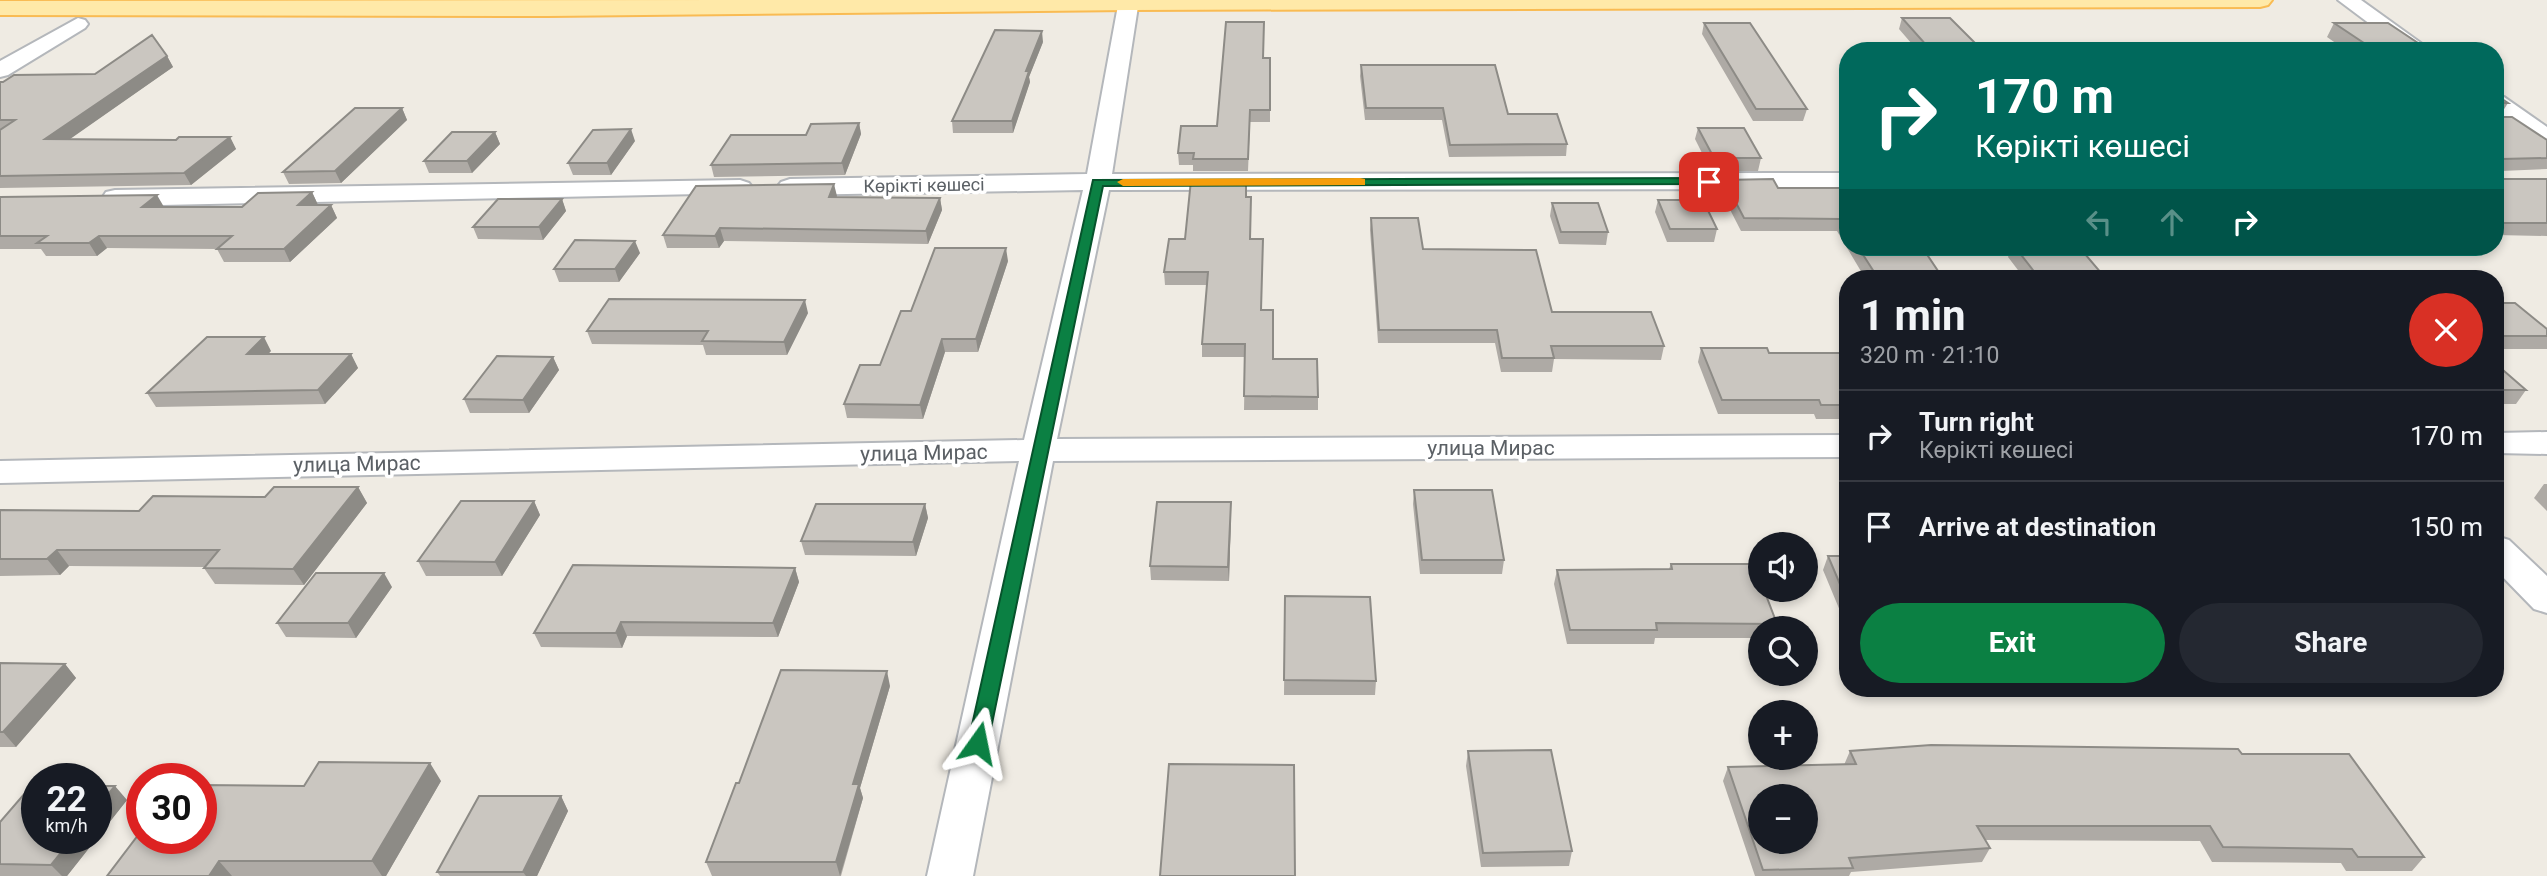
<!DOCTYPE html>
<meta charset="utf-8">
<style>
body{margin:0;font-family:Roboto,sans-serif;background:#242831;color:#f1f3f6;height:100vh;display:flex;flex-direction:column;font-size:26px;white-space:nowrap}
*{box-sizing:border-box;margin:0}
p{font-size:23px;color:#9ea1a6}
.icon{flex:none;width:38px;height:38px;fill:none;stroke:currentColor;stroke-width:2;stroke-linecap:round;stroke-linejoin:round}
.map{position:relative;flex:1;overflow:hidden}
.side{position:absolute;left:1839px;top:270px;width:665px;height:427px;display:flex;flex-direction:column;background:#171b24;border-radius:28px;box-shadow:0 4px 10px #0003}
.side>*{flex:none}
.top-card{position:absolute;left:1839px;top:42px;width:665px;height:214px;border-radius:28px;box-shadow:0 4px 10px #0003;background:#00695c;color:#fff;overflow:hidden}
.tools{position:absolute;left:1748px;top:532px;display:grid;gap:14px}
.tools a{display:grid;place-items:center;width:70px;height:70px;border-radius:50%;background:#171b24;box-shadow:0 4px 10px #0003;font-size:35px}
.speed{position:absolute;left:21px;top:763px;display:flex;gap:14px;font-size:35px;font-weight:700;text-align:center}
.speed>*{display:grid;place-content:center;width:91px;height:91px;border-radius:50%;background:#171b24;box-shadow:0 4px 10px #0003;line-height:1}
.speed small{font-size:18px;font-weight:400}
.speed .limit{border:10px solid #d22;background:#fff;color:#111}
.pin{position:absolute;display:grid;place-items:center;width:60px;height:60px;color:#fff;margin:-30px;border-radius:14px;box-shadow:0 4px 10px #0006}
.me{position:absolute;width:77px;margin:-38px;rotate:12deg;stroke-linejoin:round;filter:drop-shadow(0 0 5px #0008)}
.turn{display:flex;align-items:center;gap:24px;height:147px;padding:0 21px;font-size:32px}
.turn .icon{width:91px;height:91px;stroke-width:2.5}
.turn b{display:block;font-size:49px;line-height:60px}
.lanes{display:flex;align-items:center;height:66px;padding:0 21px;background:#0003;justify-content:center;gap:35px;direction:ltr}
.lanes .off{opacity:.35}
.round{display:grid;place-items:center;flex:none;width:74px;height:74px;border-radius:37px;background:#242831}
.overview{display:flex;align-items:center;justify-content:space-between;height:119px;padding:0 21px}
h1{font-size:42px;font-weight:700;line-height:52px}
.primary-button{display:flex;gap:14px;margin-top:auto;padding:14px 21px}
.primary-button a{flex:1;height:80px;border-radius:42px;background:#0b8043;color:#fff;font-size:28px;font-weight:700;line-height:80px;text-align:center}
.primary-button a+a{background:#242831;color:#f1f3f6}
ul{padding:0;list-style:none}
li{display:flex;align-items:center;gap:21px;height:91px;padding:0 21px;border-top:2px solid #363941}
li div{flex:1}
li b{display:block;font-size:26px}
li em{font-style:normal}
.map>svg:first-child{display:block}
</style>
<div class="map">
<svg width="2547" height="876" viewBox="0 0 2547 876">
<rect width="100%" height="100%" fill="#efebe3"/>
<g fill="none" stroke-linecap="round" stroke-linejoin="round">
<g stroke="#b4b7bb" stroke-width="4">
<path id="street" d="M 1119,0 L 1139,0 L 1112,174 L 1848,173 L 1848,189 L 1109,190 L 1057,439 L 1848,435 L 1848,457 L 1053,461 L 973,876 L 927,876 L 1019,461 L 0,483 L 0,461 L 1024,440 L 1083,190 L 790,195 L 781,192 L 777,187 L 781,182 L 790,179 L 1087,174 Z
M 2338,0 L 2361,0 L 2432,51 L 2406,51 Z
M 78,18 L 85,20 L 88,24 L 85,28 L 8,75 L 0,77 L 0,61 Z
M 2496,95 L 2504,97 L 2547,127 L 2547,145 L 2538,143 L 2496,112 Z
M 740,180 L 749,183 L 753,188 L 749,193 L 115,206 L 106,204 L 102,198 L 106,192 L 115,190 Z
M 2547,432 L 2547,454 L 2496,453 L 2496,433 Z
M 2496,536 L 2509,540 L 2547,576 L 2547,613 L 2534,609 L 2496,570 Z"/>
</g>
<g stroke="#f9bb53" stroke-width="4">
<path id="primary" d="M 731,0 L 2272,0 L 2268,5 L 2260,7 L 1129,10 L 548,16 L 0,15 L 0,1 Z"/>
</g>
<use href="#street" fill="#fff" fill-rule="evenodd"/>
<use href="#primary" fill="#ffe9a8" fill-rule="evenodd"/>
</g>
<path fill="#aeaaa5" d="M 1902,18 L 1978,46 L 1976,51 L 1918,51 L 1899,29 Z
M 1704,23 L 1807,109 L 1803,121 L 1753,121 L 1702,34 Z
M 2334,23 L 2430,51 L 2347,51 L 2327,37 Z
M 1043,42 L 1029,77 L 1030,82 L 1013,133 L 953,133 L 952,121 Z
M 167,56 L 173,67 L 69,139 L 176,140 L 230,137 L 236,149 L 191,185 L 0,188 L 0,82 L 95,74 Z
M 1263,58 L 1270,58 L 1270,122 L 1250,122 L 1248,171 L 1193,171 L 1193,165 L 1179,165 L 1178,153 L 1217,126 Z
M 1361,65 L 1508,114 L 1567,144 L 1566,156 L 1449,157 L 1442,120 L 1365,120 L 1360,76 Z
M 2496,95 L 2508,103 L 2499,117 L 2547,140 L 2547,169 L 2501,171 L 2501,177 L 2504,179 L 2547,179 L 2547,236 L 2496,235 Z
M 402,108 L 407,120 L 341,183 L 289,184 L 283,172 Z
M 859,123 L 861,134 L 845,175 L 714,177 L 711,165 L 806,135 Z
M 1698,128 L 1761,158 L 1758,171 L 1711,171 L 1695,139 Z
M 495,132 L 500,144 L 472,173 L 429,173 L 424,161 Z
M 635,141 L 611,175 L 573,175 L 568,163 Z
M 1724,180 L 1778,188 L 1848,188 L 1848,247 L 1922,247 L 1942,277 L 1942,278 L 1865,278 L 1837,231 L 1741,231 L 1721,192 Z
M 312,192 L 318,205 L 331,205 L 337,218 L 290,262 L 224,262 L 217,249 L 107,248 L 97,256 L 46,256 L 41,249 L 0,249 L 0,197 L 164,207 L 242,207 Z
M 837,196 L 836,197 L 940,198 L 942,210 L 928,244 L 724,241 L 719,248 L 667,248 L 663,235 Z
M 1246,197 L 1251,209 L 1250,239 L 1261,310 L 1273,359 L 1318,397 L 1318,410 L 1244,410 L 1245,357 L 1202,357 L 1202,344 L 1207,285 L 1165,285 L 1164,272 L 1185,239 Z
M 562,199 L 566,211 L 543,240 L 478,239 L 473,227 Z
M 1658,200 L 1717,229 L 1714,242 L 1667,242 L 1655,212 Z
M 1552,203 L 1608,232 L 1606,245 L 1559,244 L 1550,216 Z
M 1371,218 L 1423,249 L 1552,312 L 1664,346 L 1661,360 L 1554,359 L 1552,372 L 1501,372 L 1495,343 L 1378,343 L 1370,230 Z
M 2012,247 L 2079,247 L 2102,274 L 2101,278 L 2024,278 L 2008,257 Z
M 640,253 L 619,282 L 559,282 L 554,269 Z
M 1008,261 L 978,352 L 945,352 L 923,419 L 847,418 L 844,404 L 880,365 L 911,311 Z
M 2496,303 L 2547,329 L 2547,349 L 2496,349 Z
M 808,313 L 787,355 L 706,355 L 703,345 L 592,344 L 587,331 Z
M 1701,348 L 1769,353 L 1848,353 L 1848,419 L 1816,419 L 1814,414 L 1718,414 L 1698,362 Z
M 271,351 L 268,354 L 351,354 L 358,368 L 325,404 L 156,407 L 147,393 Z
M 553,357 L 559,370 L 529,413 L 470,413 L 464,399 Z
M 2496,364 L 2526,390 L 2516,404 L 2496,404 Z
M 2544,484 L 2547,484 L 2547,511 L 2534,498 Z
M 358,487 L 367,503 L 304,585 L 215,584 L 204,568 L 205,567 L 69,566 L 60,575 L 0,576 L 0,510 L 139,511 Z
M 1414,490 L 1504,560 L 1502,574 L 1420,574 L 1413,504 Z
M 534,501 L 540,515 L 502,576 L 426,576 L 418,561 Z
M 925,504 L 928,518 L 916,556 L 805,555 L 801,541 Z
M 1231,516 L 1229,581 L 1151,580 L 1150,566 Z
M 1828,556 L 1848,556 L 1848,630 L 1823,570 Z
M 1671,564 L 1777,624 L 1775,628 L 1760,628 L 1760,638 L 1655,638 L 1654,644 L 1567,644 L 1554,584 L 1557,570 L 1669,569 Z
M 795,568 L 799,582 L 778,637 L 627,636 L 622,648 L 541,647 L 534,633 Z
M 392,587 L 356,638 L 286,637 L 277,623 Z
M 1285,596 L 1376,681 L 1375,695 L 1284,695 Z
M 0,663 L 65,664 L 76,678 L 16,747 L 0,747 Z
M 890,686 L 860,788 L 863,798 L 841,876 L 712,876 L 706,862 L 739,783 Z
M 1468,751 L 1572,851 L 1569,866 L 1481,867 L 1466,766 Z
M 1850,751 L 2242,754 L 2424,857 L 2412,871 L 2346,871 L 2341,863 L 2212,862 L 2200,841 L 1985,840 L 1990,848 L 1982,862 L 1851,872 L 1849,876 L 1755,876 L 1723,781 L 1728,767 L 1844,765 Z
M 441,781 L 386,876 L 107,876 L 304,786 Z
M 561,796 L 568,811 L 537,876 L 440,876 L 437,872 Z
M 127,800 L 67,876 L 0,876 L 0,822 Z"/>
<path fill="#8d8b86" d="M 1042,31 L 1043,42 L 1029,77 L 1030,82 L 1013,133 L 1012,121 L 1026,71 Z
M 167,56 L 173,67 L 53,151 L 45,139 Z
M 402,108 L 407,120 L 341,183 L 335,171 Z
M 859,123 L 861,134 L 845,175 L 842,163 Z
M 631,129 L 635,141 L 611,175 L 607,163 Z
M 495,132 L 500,144 L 472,173 L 467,161 Z
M 230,137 L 236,149 L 191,185 L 184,173 Z
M 834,184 L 837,196 L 831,210 L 829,197 Z
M 312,192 L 318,205 L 298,205 Z
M 157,195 L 164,207 L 142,207 Z
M 940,198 L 942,210 L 928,244 L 926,231 Z
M 562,199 L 566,211 L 543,240 L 539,227 Z
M 331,205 L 337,218 L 290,262 L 284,249 Z
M 720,228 L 724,241 L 719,248 L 715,236 Z
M 99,236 L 107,248 L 97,256 L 89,243 Z
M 635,241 L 640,253 L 619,282 L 615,269 Z
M 1006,248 L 1008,261 L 978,352 L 976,339 Z
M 805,300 L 808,313 L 787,355 L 784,342 Z
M 264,337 L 271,351 L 254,368 L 247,354 Z
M 942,339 L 945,352 L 923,419 L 920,405 Z
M 351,354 L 358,368 L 325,404 L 318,390 Z
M 553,357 L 559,370 L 529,413 L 523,400 Z
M 358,487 L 367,503 L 304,585 L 293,569 Z
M 534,501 L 540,515 L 502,576 L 495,562 Z
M 1231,502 L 1231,516 L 1229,581 L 1228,567 Z
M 925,504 L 928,518 L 916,556 L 913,542 Z
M 57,550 L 69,566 L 60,575 L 47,559 Z
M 795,568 L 799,582 L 778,637 L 773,623 Z
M 384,573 L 392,587 L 356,638 L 348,623 Z
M 621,622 L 627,636 L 622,648 L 616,633 Z
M 65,664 L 76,678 L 16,747 L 3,732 Z
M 887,671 L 890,686 L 860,788 L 863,798 L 840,876 L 836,862 L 853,784 Z
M 430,763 L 441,781 L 386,876 L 382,876 L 372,861 Z
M 115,786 L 127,800 L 67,876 L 62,876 L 51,865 L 73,838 L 96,838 L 96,809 Z
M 561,796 L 568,811 L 537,876 L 526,876 L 523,872 Z
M 219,861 L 232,876 L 209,876 Z"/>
<path fill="#cac6c0" stroke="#8d8b86" stroke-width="2" fill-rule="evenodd" d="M 1902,18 L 1950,18 L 1978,46 L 1927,46 Z
M 1226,22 L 1264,22 L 1263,58 L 1270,58 L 1270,110 L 1250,110 L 1248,159 L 1193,159 L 1194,153 L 1178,153 L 1181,126 L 1217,126 Z
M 1704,23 L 1750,23 L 1807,109 L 1756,109 Z
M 2334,23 L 2388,23 L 2430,51 L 2376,51 Z
M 995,30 L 1042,31 L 1026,71 L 1029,71 L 1012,121 L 952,121 Z
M 152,35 L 167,56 L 45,139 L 176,140 L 179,137 L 230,137 L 184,173 L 0,176 L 0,130 L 15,120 L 0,120 L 0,82 L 3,82 L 14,75 L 95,74 Z
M 1361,65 L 1495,65 L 1508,114 L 1557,114 L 1567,144 L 1450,145 L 1443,108 L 1366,108 Z
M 2496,95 L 2508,103 L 2496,103 Z
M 355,108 L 402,108 L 335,171 L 283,172 Z
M 2496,117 L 2512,117 L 2547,140 L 2547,158 L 2502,159 L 2501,177 L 2504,179 L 2547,179 L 2547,223 L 2496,223 Z
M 859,123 L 842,163 L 711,165 L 731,135 L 806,135 L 811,124 Z
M 1698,128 L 1744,128 L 1761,158 L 1714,158 Z
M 631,129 L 607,163 L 568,163 L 593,130 Z
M 452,132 L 495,132 L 467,161 L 424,161 Z
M 1773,179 L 1778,188 L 1848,188 L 1848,231 L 1840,219 L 1744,218 L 1724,180 Z
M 1191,180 L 1246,180 L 1246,197 L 1251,197 L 1250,239 L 1263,239 L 1261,310 L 1273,310 L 1273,359 L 1317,359 L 1318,397 L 1244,396 L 1245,344 L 1202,344 L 1208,272 L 1164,272 L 1169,239 L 1185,239 Z
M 834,184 L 829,197 L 940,198 L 926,231 L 720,228 L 715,236 L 663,235 L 696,186 Z
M 312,192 L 298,205 L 331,205 L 284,249 L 217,249 L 232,236 L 99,236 L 89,243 L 37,243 L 47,236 L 0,236 L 0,197 L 157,195 L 142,207 L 242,207 L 258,193 Z
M 498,199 L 562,199 L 539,227 L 473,227 Z
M 1658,200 L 1703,200 L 1717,229 L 1670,229 Z
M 1552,203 L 1598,203 L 1608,232 L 1561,232 Z
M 1371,218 L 1418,218 L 1423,249 L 1536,250 L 1552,312 L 1651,312 L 1664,346 L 1551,346 L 1554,358 L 1502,358 L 1497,330 L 1379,330 Z
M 575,240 L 635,241 L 615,269 L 554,269 Z
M 1858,247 L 1922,247 L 1942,277 L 1922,276 L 1923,278 L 1878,278 Z
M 2015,247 L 2079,247 L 2102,274 L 2036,274 Z
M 935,248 L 1006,248 L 976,339 L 942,339 L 920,405 L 844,404 L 860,365 L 880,365 L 901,311 L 911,311 Z
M 609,299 L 805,300 L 784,342 L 702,341 L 708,331 L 587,331 Z
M 2496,303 L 2515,303 L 2547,329 L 2547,336 L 2496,336 Z
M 207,337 L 264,337 L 247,354 L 351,354 L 318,390 L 147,393 Z
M 1701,348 L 1767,348 L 1769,353 L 1848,353 L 1848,405 L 1821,405 L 1819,400 L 1722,400 Z
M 497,356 L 553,357 L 523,400 L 464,399 Z
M 2496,364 L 2526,390 L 2496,390 Z
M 274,487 L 358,487 L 293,569 L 204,568 L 219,550 L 57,550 L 47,559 L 0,559 L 0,510 L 139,511 L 153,496 L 265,497 Z
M 1414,490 L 1492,490 L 1504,560 L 1422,560 Z
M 461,501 L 534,501 L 495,562 L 418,561 Z
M 1157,502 L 1231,502 L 1228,567 L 1150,566 Z
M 816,504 L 925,504 L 913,542 L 801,541 Z
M 1828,556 L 1848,556 L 1848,603 Z
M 1671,564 L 1755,564 L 1760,580 L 1760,590 L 1764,590 L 1777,624 L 1656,623 L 1657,630 L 1570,630 L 1557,570 L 1672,569 Z
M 573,565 L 795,568 L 773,623 L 621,622 L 616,633 L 534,633 Z
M 316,573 L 384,573 L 348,623 L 277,623 Z
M 1285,596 L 1370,597 L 1376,681 L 1284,680 Z
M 0,663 L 65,664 L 3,732 L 0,732 Z
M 781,670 L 887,671 L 853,784 L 859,784 L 836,862 L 706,862 L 736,783 L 739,783 Z
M 1931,745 L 2238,749 L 2242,754 L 2349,754 L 2424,857 L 2358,857 L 2352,849 L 2223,847 L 2210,826 L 1977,826 L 1990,848 L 1849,858 L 1853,868 L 1763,870 L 1728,767 L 1856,764 L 1850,751 ZM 1760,796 L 1806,796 L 1806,842 L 1760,842 Z
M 1551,750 L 1572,851 L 1483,853 L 1468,751 Z
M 319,762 L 430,763 L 372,861 L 219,861 L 209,876 L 107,876 L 142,830 L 142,838 L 201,838 L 201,785 L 304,786 Z
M 1169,764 L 1294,765 L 1295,876 L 1160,876 Z
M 32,785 L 37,785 L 37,838 L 73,838 L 51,865 L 0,864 L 0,822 Z
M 96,786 L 115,786 L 96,809 Z
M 479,796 L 561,796 L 523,872 L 437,872 Z"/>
<path fill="#0b8043" stroke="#07532c" stroke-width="2" d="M 1709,178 L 1715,182 L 1713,184 L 1103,186 L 988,743 L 985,749 L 978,751 L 971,749 L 968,743 L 1093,180 Z"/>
<path fill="#f59e0b" d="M 1360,178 L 1365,179 L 1365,185 L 1123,186 L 1117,182 L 1123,179 Z"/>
<g text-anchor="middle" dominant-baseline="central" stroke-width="7" stroke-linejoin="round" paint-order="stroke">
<g font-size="18" fill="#5b6065" stroke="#fff">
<text transform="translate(924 185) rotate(-1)">Көрікті көшесі</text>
</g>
<g font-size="21" fill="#5b6065" stroke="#fff">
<text x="1491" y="448">улица Мирас</text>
<text transform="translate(924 453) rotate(-1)">улица Мирас</text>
<text transform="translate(357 464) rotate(-1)">улица Мирас</text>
</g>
</g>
</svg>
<div class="tools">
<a><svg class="icon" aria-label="sound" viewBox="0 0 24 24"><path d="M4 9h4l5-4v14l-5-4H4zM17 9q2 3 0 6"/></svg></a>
<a><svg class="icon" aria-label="search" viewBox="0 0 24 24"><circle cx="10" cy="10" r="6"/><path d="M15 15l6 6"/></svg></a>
<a>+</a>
<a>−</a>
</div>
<div class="speed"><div>22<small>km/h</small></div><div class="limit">30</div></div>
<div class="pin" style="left:1709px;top:182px;background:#d93025"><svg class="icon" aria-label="arrive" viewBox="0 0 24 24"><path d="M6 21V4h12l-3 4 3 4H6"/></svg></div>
<svg class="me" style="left:978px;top:743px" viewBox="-20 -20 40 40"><path d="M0-17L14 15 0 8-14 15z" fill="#0b8043" stroke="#fff" stroke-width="4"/></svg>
<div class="top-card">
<div class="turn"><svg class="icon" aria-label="right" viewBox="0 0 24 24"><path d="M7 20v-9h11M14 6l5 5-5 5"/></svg><div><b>170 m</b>Көрікті көшесі</div></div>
<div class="lanes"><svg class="icon off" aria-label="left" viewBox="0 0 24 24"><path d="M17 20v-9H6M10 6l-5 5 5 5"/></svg><svg class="icon off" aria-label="ahead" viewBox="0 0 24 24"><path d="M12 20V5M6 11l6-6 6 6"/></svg><svg class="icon" aria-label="right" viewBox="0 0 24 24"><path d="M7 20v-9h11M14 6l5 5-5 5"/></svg></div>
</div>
<section class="side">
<div class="overview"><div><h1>1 min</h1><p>320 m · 21:10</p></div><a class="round" style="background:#d93025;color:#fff"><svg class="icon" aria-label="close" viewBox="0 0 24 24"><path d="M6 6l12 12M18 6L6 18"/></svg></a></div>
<ul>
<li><svg class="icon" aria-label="right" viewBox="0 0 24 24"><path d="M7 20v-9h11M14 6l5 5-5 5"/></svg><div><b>Turn right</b><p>Көрікті көшесі</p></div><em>170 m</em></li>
<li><svg class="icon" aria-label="arrive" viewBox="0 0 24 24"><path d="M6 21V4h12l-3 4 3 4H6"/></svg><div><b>Arrive at destination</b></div><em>150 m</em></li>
</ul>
<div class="primary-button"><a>Exit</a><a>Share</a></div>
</section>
</div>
